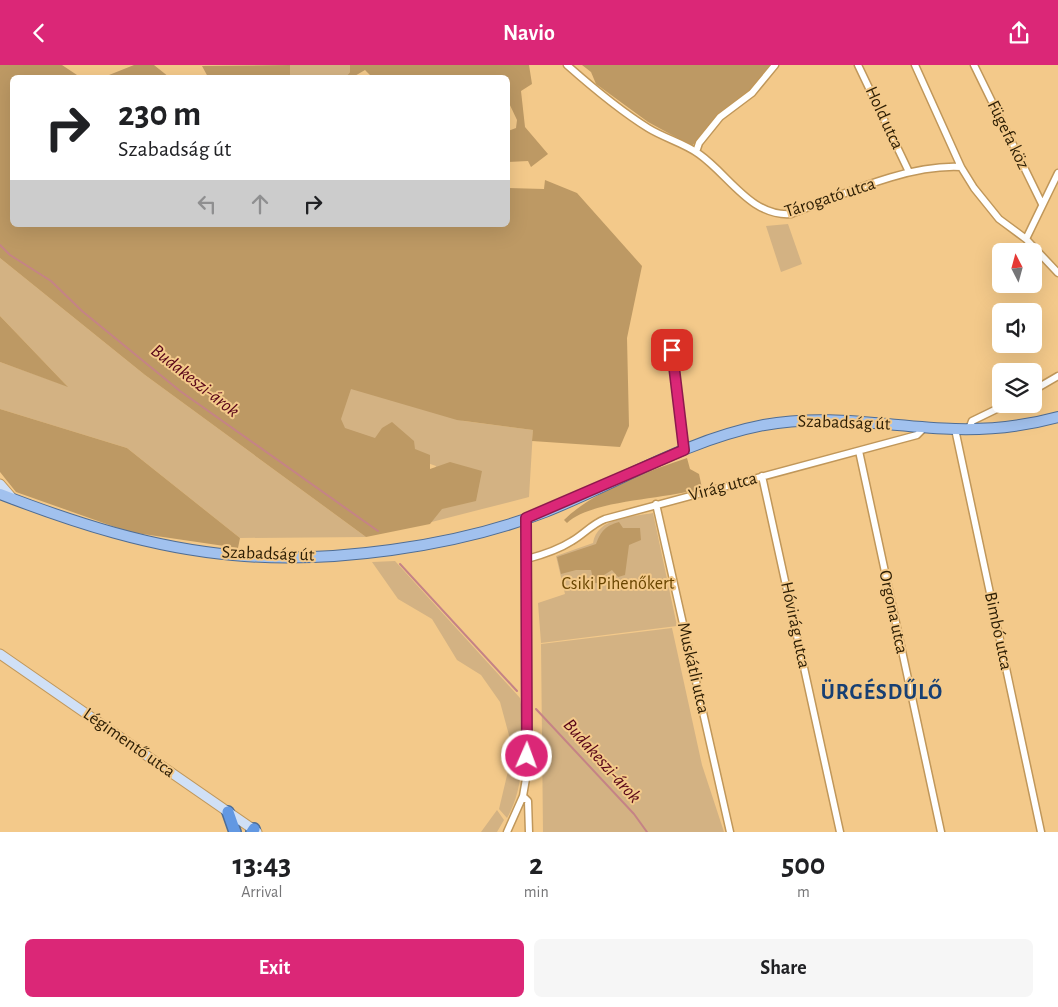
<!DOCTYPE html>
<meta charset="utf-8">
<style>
body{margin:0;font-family:"Alegreya Sans",sans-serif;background:#f6f6f6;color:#202124;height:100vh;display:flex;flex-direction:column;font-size:19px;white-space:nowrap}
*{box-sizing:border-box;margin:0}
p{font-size:16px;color:#757577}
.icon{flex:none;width:28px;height:28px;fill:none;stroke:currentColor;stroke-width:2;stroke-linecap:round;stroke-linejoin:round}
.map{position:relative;height:767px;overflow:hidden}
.side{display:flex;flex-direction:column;background:#fff;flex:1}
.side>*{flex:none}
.banner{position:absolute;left:10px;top:10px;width:500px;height:152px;border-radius:8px;box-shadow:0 5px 20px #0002;background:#fff;color:#202124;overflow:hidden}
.needle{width:32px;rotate:354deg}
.tools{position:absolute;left:992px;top:178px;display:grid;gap:10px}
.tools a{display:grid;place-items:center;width:50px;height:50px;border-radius:8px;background:#fff;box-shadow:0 5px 20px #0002;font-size:25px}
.pin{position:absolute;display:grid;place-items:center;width:42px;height:42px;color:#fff;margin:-21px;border-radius:10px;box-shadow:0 2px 8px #0006}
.me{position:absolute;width:55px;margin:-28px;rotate:2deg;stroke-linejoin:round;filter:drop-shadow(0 0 4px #0008)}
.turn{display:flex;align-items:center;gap:18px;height:105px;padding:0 25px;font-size:22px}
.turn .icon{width:65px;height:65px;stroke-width:2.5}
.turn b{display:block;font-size:35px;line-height:42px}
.lanes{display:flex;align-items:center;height:48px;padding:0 25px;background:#0003;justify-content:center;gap:25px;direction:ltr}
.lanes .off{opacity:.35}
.eta{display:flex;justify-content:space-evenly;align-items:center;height:85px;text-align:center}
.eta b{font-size:30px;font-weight:700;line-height:35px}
.button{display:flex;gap:10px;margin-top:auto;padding:10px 25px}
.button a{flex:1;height:58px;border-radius:8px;background:#db2777;color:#fff;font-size:20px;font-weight:700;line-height:58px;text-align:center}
.button a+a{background:#f6f6f6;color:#202124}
header{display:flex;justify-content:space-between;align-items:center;height:65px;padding:0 25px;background:#db2777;color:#fff;font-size:22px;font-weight:700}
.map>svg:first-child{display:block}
</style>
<header><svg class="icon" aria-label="back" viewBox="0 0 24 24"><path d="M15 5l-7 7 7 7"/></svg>Navio<svg class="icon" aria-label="share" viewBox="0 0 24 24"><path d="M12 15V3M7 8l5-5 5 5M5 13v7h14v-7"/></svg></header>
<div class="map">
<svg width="1058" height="767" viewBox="0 0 1058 767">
<rect width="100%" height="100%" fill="#f3c98a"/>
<path fill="#d3b283" d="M 290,0 L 350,0 L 350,7 L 346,12 L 290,12 Z
M 788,159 L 802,199 L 781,207 L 766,161 Z
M 0,193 L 145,310 L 366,472 L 240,473 L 127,383 L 0,344 L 0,297 L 67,321 L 0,251 Z
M 347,309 L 464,356 L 533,365 L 529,432 L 416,461 L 436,401 L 329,363 Z
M 653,448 L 677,561 L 541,578 L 538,538 L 565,529 L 556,491 L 593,478 C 597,452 632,452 653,448 Z
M 395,496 L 520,633 C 526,666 525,724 507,753 L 499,744 L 513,685 L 500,637 L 481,610 L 457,595 L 432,554 L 398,534 L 372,497 Z
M 672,563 L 702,700 L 724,767 L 543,767 L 541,579 Z
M 497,745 L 504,755 L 497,767 L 481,767 Z"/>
<path fill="#bd9964" d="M 0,0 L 62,0 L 80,12 L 12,12 L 12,160 L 508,160 L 508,123 L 544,124 L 545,115 L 577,128 L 642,201 L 627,273 L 629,361 L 620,382 L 532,376 L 533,365 L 457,355 L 351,324 L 341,354 L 345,363 L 375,373 L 382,363 L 392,357 L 414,376 L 415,384 L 430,390 L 430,404 L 450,397 L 482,406 L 476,436 L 442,444 L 430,459 L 366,472 L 145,310 L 0,193 Z
M 134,0 L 154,0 L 169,12 L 104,12 Z
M 290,0 L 290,12 L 208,12 L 202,1 Z
M 350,0 L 529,0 L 532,19 L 521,26 L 525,62 L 548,89 L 531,102 L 528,96 L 508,97 L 508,66 L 516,63 L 517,55 L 508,36 L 508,12 L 372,12 L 365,5 L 353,12 L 346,12 L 350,7 Z
M 582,0 L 773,0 L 746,31 L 723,45 L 692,81 L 648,57 L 596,19 L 591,7 Z
M 0,251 L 68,322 L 0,297 Z
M 0,344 L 127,383 L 240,473 L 238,483 L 129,467 L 16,427 L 0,407 Z
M 687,393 L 690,404 L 699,409 L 702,423 C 665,435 593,434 567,458 L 564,455 C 593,426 649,406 687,393 Z
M 619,457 L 623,463 L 640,463 L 641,475 L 629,480 L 625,510 L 618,512 L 612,505 L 604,510 L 599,518 L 594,518 L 591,505 L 576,505 L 561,509 L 557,492 L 596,479 C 601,466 605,461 619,457 Z"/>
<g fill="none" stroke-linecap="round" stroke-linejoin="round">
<path stroke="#c58386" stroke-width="2" d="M 0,180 L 10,190 L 51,216 L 82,246 L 180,326 L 378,466
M 400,499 L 517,626
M 536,644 L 634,749 L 647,767"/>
<g stroke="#c0975a" stroke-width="9">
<path id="minor" d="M 567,0 C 593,23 619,45 648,63 C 664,73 684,78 699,89 C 729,110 751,152 791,149 C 842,130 907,99 961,102
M 858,0 L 909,107
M 915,0 L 961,102 L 974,123 L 999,154 L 1026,174 L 1058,208
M 974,0 L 1042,139
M 696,87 L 699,78 L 720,52 L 752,28 L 775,0
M 1026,174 L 1058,108
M 672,285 L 684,385
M 1034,325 L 1058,311
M 955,364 L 1041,767
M 969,364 L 972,356 L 1007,339
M 859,386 L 941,767
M 762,411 L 840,767
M 656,439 L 730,767
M 527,494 C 542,490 558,485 572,476 C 584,469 592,459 605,454 L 917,370 L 925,362
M 523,731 L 528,736 L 529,767
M 507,767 L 523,731 L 527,708 L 526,453"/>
</g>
<g stroke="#c0975a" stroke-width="11">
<path id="secondary" d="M 0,419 L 13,434
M 0,589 L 257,767"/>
</g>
<g stroke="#4f6d94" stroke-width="12">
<path id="primary" d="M 0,429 C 75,458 152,483 233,490 C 329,499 455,482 545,447 C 618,418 686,375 764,360 C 828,348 891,362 955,364 C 990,365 1025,361 1058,352"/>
</g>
<g stroke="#4f6d94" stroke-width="14">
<path id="motorway" d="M 228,747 L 235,767
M 252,767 L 254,764"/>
</g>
<use href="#minor" stroke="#fff" stroke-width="6"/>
<use href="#secondary" stroke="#d0e0f6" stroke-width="9"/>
<use href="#primary" stroke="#a1c1ee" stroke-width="10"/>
<use href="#motorway" stroke="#6298e2" stroke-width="11"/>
</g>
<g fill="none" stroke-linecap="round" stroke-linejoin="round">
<g stroke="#8e194d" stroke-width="12">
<path id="route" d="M 527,691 L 526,453 L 684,385 L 672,285"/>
</g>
<use href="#route" stroke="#db2777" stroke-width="9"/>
</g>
<g text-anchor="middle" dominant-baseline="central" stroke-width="4" stroke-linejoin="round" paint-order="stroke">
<g font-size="18" fill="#2c1d03" stroke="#f3c98a">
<text transform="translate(884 53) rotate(65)">Hold utca</text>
<text transform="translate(1008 70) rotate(64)">Fügefa köz</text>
<text transform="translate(830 133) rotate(-18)">Tárogató utca</text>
<text transform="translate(844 358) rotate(2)">Szabadság út</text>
<text transform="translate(723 422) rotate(-15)">Virág utca</text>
<text transform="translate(268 489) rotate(2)">Szabadság út</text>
<text transform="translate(893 547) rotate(78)">Orgona utca</text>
<text transform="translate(795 560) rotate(78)">Hóvirág utca</text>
<text transform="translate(998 566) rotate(78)">Bimbó utca</text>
<text transform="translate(693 603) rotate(77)">Muskátli utca</text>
<text transform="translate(129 678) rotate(35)">Légimentő utca</text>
</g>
<g font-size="18" fill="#694500" stroke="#f3c98a">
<text x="618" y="519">Csiki Pihenőkert</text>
</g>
<g font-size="19" font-style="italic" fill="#580518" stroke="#f3c98a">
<text transform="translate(195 316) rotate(38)">Budakeszi-árok</text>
<text transform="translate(602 696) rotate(48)">Budakeszi-árok</text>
</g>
<g font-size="22" font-weight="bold" letter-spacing="1" fill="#173f73" stroke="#f3c98a">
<text x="882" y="627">ÜRGÉSDŰLŐ</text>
</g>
</g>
</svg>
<div class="tools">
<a><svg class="needle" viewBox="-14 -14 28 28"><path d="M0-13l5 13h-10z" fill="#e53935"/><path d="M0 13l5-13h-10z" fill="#757577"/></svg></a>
<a><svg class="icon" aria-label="sound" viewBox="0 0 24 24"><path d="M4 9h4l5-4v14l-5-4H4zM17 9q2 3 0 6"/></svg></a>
<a><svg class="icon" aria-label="layers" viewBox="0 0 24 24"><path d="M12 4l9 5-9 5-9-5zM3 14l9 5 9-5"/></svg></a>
</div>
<div class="pin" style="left:672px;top:285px;background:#d93025"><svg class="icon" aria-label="arrive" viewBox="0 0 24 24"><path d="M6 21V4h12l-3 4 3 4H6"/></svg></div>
<svg class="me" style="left:527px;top:691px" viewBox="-20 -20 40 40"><circle r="17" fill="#db2777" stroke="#fff" stroke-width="3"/><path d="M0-11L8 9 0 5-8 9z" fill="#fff"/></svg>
<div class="banner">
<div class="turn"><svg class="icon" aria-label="right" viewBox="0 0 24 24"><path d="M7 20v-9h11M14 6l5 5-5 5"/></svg><div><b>230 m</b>Szabadság út</div></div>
<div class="lanes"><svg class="icon off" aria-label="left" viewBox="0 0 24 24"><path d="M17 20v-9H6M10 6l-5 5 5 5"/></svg><svg class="icon off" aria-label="ahead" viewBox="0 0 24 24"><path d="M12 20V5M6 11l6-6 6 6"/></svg><svg class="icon" aria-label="right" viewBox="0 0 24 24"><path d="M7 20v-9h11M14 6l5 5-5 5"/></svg></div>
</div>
</div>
<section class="side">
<div class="eta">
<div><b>13:43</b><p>Arrival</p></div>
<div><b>2</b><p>min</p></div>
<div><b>500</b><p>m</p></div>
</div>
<div class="button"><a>Exit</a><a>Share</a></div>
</section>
